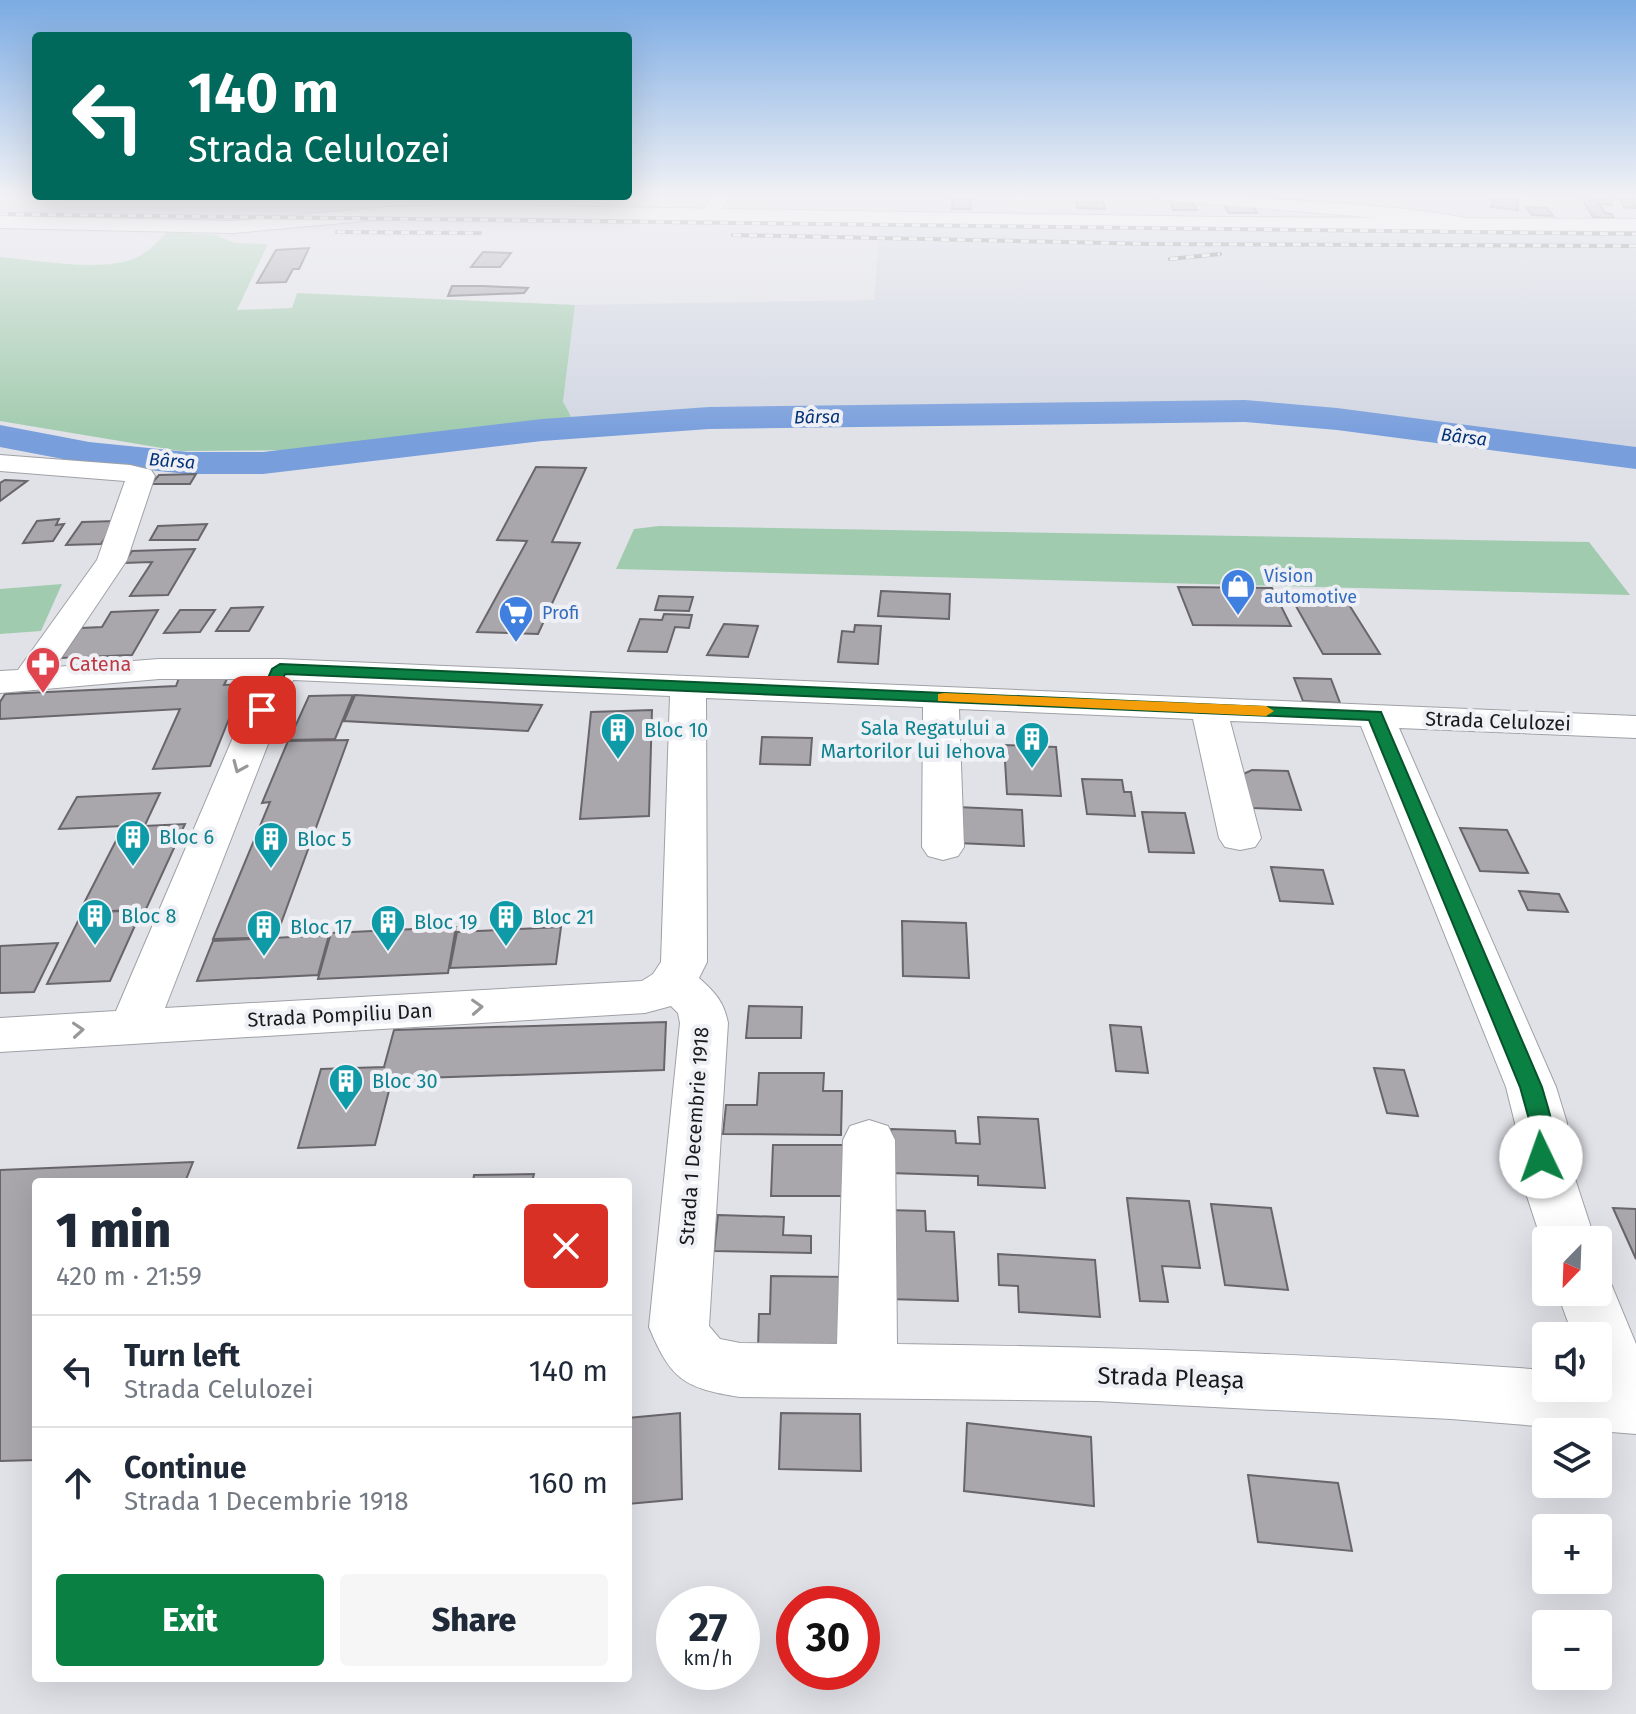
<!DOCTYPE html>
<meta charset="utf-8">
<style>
body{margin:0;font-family:"Fira Sans",sans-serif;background:#f6f6f7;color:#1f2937;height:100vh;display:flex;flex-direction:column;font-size:30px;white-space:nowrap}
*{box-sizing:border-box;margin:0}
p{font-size:26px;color:#747a83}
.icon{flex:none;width:44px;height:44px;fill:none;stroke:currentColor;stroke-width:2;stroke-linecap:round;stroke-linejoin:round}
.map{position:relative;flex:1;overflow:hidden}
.drawer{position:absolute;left:32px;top:1178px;width:600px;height:504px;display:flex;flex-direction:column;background:#fff;border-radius:8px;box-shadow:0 8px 32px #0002}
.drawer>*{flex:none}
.banner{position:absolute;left:32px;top:32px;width:600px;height:168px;border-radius:8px;box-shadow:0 8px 32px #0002;background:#00695c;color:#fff;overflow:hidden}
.needle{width:52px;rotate:203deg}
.fabs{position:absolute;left:1532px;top:1226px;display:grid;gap:16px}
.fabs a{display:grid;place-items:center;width:80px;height:80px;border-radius:8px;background:#fff;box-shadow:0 8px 32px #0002;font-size:40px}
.speed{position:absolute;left:656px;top:1586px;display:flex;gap:16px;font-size:40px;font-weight:700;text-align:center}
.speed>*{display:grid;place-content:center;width:104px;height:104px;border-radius:50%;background:#fff;box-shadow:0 8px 32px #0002;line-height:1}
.speed small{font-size:20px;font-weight:400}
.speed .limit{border:12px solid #d22;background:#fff;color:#111}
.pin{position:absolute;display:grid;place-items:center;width:68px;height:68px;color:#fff;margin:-34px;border-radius:16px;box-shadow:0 4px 12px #0006}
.me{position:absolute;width:88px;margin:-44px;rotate:357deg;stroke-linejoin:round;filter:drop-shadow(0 0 6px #0008)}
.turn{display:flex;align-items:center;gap:28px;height:168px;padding:0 24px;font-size:36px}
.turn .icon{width:104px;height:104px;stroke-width:2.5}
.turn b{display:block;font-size:56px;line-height:68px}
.round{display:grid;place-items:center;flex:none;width:84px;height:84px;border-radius:8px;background:#f6f6f7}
.summary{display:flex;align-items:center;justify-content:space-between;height:136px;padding:0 24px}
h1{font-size:48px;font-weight:800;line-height:60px}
.button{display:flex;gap:16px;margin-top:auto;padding:16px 24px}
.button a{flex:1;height:92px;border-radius:8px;background:#0b8043;color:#fff;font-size:32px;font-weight:800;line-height:92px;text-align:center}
.button a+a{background:#f6f6f7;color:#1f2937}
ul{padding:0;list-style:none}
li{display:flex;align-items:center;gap:24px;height:112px;padding:0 24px;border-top:2px solid #e0e1e3}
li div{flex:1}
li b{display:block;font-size:30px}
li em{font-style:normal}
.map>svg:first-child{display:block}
</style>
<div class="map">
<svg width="1636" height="1714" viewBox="0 0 1636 1714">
<rect width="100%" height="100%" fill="#e1e2e8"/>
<path fill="#d1d6e2" d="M 880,220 L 1636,229 L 1636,447 L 1302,405 L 1243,402 L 820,408 L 575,421 L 563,403 L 575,305 L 874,300 Z"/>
<path fill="#a1cbae" d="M 167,232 L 216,235 L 234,243 L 268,244 L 237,310 L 292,308 L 297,293 L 575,305 L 563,402 L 580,432 L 342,462 L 347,445 L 304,450 L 180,451 L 0,421 L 0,257 C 37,260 99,272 133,259 C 147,254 157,242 167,232 Z
M 659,526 L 1589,542 L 1630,595 L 616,569 L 634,529 Z
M 62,584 L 41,631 L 0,634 L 0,589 Z"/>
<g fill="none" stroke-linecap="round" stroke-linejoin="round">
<path fill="#789edc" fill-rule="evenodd" d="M 1245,400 L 1337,408 L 1636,447 L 1636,469 L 1337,430 L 1245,422 L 709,429 L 542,441 L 263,474 L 188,474 L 89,464 L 0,447 L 0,425 L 89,442 L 188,452 L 263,452 L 542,419 L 709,407 Z"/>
</g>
<path fill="#a9a6ac" stroke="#69666b" stroke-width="2" d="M 952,195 L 970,195 L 971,209 L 952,209 Z
M 1580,195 L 1608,199 L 1612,205 L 1599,204 L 1605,213 L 1611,214 L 1614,218 L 1593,217 Z
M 1619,195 L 1632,196 L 1636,208 L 1624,207 Z
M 1494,197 L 1517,199 L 1518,210 L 1491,207 Z
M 1169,199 L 1192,201 L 1197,210 L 1173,210 Z
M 1076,202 L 1103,202 L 1105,209 L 1078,208 Z
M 1223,204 L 1252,204 L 1257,213 L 1229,213 Z
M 1526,207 L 1547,208 L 1553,216 L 1532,215 Z
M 309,248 L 299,269 L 293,269 L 286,282 L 257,283 L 276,250 Z
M 483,252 L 511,253 L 500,267 L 471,267 Z
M 452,286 L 483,286 L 528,288 L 524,293 L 448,296 Z
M 536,467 L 586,468 L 552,542 L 580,543 L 538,634 L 477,632 L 527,541 L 497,540 Z
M 196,474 L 190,484 L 151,484 L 159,475 Z
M 5,480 L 27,481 L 0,501 L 0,483 Z
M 59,519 L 56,525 L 64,524 L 53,541 L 23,543 L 37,521 Z
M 116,521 L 101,544 L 66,545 L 82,522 Z
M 207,524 L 198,540 L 150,540 L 158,526 Z
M 195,549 L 168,595 L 130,596 L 152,562 L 124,563 L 132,551 Z
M 1178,587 L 1272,588 L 1291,626 L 1193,625 Z
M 881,591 L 950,594 L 949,619 L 878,616 Z
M 1288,592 L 1341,592 L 1380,654 L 1323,654 Z
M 659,596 L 693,597 L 689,611 L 655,610 Z
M 263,607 L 249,631 L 216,631 L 231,608 Z
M 158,610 L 132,655 L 61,658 L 81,628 L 102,627 L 111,612 Z
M 180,610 L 215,610 L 200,632 L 164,633 Z
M 664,614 L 692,615 L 689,628 L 675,627 L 667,652 L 628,651 L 640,619 L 662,620 Z
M 724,624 L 758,626 L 748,657 L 707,655 Z
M 855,625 L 881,626 L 878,664 L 838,662 L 842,631 L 854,632 Z
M 229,675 L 224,685 L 243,684 L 210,766 L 153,769 L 180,709 L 0,719 L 0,702 L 5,694 L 176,686 L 179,678 Z
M 1294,678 L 1331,679 L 1340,703 L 1303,701 Z
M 353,695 L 335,739 L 289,740 L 309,696 Z
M 355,695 L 542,705 L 528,731 L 344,721 Z
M 652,710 L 649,816 L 580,819 L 591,712 Z
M 762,737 L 812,738 L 810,765 L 760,764 Z
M 348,740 L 276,937 L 213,939 L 270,802 L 262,803 L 288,741 Z
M 1004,745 L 1056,747 L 1061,796 L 1007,794 Z
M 1252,770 L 1288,771 L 1301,810 L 1252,808 L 1241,775 Z
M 1082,779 L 1122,780 L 1124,792 L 1131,792 L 1135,816 L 1087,814 Z
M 160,793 L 145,825 L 59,829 L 77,797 Z
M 957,807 L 1022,810 L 1024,846 L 958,843 Z
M 1142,812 L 1185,813 L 1194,853 L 1149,852 Z
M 185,824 L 146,909 L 79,913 L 123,827 Z
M 1460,828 L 1507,830 L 1528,873 L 1480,871 Z
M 1271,867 L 1323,870 L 1333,904 L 1280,901 Z
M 1519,891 L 1559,894 L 1568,912 L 1528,910 Z
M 142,910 L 110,981 L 47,984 L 82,913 Z
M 902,921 L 966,923 L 969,978 L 903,976 Z
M 456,927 L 448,973 L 318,979 L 331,933 Z
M 561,927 L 556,964 L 450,968 L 457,932 Z
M 329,935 L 318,975 L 197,981 L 213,941 Z
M 58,943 L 34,992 L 0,993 L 0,946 Z
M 749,1006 L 802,1007 L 801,1038 L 746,1038 Z
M 666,1022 L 664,1070 L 392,1079 L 375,1145 L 298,1148 L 321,1069 L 384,1067 L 394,1030 Z
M 1110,1025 L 1141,1027 L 1148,1073 L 1116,1071 Z
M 1374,1068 L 1404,1070 L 1418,1116 L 1387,1113 Z
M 759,1073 L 824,1073 L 823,1091 L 842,1091 L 841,1135 L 723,1134 L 726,1105 L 757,1105 Z
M 978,1117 L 1038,1119 L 1045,1188 L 978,1185 L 978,1176 L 890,1173 L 891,1129 L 955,1131 L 956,1143 L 980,1144 Z
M 773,1145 L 844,1145 L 844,1196 L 771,1196 Z
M 193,1162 L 185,1182 L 36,1182 L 36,1460 L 0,1461 L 0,1170 Z
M 534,1174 L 532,1182 L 473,1182 L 474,1175 Z
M 1127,1198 L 1189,1201 L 1200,1268 L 1162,1266 L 1168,1302 L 1140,1301 Z
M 1211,1204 L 1271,1208 L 1288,1290 L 1225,1285 Z
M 1613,1208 L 1636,1209 L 1636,1259 Z
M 887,1210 L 925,1211 L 926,1231 L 954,1232 L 958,1301 L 888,1299 Z
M 718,1215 L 784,1217 L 783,1235 L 811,1236 L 811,1253 L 714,1251 Z
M 998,1254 L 1095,1260 L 1100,1317 L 1019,1312 L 1018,1286 L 999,1285 Z
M 771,1276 L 848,1277 L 849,1348 L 758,1348 L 759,1314 L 770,1314 Z
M 680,1413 L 682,1499 L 628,1504 L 628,1418 Z
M 781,1413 L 860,1414 L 861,1471 L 779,1469 Z
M 967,1423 L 1091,1437 L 1094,1506 L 964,1491 Z
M 1248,1475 L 1338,1483 L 1352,1551 L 1258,1542 Z"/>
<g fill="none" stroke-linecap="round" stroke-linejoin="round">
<g stroke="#9fa1a6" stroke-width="2">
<path id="minor" d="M 712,195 L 729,195 L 717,220 L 711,221 L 702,216 Z
M 1155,195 C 1198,195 1463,205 1482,225 L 1473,231 L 1414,221 L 1163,200 Z
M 0,455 L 130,465 L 151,470 L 155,476 L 127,560 L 55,667 L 159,659 L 280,659 L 1636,716 L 1636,738 L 1399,728 L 1556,1087 L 1567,1123 L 1568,1157 L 1595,1240 L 1546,1240 L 1546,1254 L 1514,1157 L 1515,1123 L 1506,1087 L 1361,726 L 1230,721 L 1261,838 L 1255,847 L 1240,850 L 1225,847 L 1219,838 L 1193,719 L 959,709 L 964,847 L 958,856 L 943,860 L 928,856 L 922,847 L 923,707 L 706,698 L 707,962 L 699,978 C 715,992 724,1002 728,1023 L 709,1326 L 720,1339 L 740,1343 L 837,1344 L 843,1140 L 850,1126 L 869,1120 L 888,1126 L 895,1140 L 897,1344 C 1114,1347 1330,1354 1546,1370 L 1546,1388 L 1598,1388 L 1598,1336 L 1573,1336 L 1557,1292 L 1598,1292 L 1598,1271 L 1607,1274 L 1636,1344 L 1636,1434 L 1451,1419 L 1097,1401 L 740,1397 C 684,1388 671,1380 649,1327 L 680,1023 L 678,1013 L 671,1006 L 645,1013 L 0,1052 L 0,1018 L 116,1011 L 258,679 L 159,679 L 0,693 L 0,671 L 18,670 L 97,560 L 125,481 L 0,471 ZM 293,680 L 670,696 L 661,962 L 653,974 L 642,981 L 165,1008 Z"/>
</g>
<g stroke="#9fa1a6" stroke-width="2">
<path id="major" d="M 478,205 L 1222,217 L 1636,219 L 1636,231 L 1222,229 L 478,217 L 387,219 L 233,233 L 0,228 L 0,216 L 233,221 L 387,207 Z"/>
</g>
<use href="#minor" fill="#fff" fill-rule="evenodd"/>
<use href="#major" fill="#fff" fill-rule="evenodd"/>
<g stroke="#7a7b7e" stroke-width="4">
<path id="rail" d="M 0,214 L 1636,234
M 337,232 L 480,233
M 733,235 L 1152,244 L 1636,246
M 1170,259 L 1220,254"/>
</g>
<use href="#rail" stroke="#eef0f5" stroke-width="3" stroke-dasharray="8" stroke-linecap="butt"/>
</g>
<defs><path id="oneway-chevron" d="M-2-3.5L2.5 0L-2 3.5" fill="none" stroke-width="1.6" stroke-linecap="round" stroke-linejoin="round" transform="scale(2)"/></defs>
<g stroke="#989899">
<use href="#oneway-chevron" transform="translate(239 767) rotate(113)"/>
<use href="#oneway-chevron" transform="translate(477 1007) rotate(-3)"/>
<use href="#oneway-chevron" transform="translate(78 1030) rotate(-4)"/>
</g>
<linearGradient id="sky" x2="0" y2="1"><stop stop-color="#7babe3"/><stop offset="0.45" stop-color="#f2f2f5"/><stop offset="1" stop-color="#f2f2f5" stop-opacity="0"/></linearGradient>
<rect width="1636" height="435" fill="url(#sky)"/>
<path fill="#0b8043" stroke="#07532c" stroke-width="2" d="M 280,664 L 1381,712 L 1542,1087 C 1548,1109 1561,1141 1550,1163 L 1541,1166 L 1533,1163 L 1530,1157 L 1530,1123 L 1520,1087 L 1369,720 L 285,674 L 268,713 L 257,713 L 254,710 L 272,669 Z"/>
<path fill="#f59e0b" d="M 944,693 L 1266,706 L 1274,711 L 1266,716 L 938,701 L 938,694 Z"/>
<defs>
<g id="shop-pin" transform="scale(1.8)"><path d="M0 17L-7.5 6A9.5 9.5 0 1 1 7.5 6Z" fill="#3f7fe0" stroke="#eef0f5"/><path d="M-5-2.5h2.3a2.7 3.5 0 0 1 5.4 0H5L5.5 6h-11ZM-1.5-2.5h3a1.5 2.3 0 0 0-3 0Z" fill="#fff"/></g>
<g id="supermarket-pin" transform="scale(1.8)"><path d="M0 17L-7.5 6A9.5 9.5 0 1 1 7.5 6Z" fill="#3f7fe0" stroke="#eef0f5"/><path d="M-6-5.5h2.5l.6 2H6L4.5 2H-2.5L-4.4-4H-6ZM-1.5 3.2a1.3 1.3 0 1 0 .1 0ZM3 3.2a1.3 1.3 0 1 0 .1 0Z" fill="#fff"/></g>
<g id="pharmacy-pin" transform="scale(1.8)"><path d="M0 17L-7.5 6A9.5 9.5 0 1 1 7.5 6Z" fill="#e0444e" stroke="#eef0f5"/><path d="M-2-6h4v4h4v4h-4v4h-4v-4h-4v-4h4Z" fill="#fff"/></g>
<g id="building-pin" transform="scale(1.8)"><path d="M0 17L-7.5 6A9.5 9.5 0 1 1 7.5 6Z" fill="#0f9aa8" stroke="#eef0f5"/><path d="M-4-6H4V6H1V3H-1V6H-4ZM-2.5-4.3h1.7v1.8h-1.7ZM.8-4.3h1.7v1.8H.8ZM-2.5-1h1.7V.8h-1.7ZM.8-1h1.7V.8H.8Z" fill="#fff"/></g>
</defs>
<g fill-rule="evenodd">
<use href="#shop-pin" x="1238" y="586"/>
<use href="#supermarket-pin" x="516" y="613"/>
<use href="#pharmacy-pin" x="43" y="664"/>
<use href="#building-pin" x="618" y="730"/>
<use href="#building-pin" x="1032" y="739"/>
<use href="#building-pin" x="133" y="837"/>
<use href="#building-pin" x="271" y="839"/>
<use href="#building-pin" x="95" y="916"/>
<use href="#building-pin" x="506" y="917"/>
<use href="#building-pin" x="388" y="922"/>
<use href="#building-pin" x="264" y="927"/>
<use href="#building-pin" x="346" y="1081"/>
</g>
<g text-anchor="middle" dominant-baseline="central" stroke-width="8" stroke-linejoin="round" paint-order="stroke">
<g font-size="18" font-style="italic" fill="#033279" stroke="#eef0f5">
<text transform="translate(817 417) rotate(-1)">Bârsa</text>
<text transform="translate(1464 437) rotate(7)">Bârsa</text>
<text transform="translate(172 461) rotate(4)">Bârsa</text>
</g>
<g font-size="18" fill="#366cbe" stroke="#eef0f5" text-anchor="start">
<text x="1264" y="576">Vision<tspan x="1264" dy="21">automotive</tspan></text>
<text x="542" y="613">Profi</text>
</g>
<g font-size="20" fill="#be3a42" stroke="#eef0f5" text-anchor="start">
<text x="69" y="664">Catena</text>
</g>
<g font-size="20" fill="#1a1a1c" stroke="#eef0f5">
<text transform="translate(1498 721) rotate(2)">Strada Celulozei</text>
<text transform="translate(340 1015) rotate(-3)">Strada Pompiliu Dan</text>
<text transform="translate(694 1136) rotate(-86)">Strada 1 Decembrie 1918</text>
</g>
<g font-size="20" fill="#0d838f" stroke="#eef0f5" text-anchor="start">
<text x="1006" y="728" text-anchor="end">Sala Regatului a<tspan x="1006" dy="23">Martorilor lui Iehova</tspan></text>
<text x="644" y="730">Bloc 10</text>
<text x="159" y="837">Bloc 6</text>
<text x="297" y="839">Bloc 5</text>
<text x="121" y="916">Bloc 8</text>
<text x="532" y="917">Bloc 21</text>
<text x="414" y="922">Bloc 19</text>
<text x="290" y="927">Bloc 17</text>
<text x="372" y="1081">Bloc 30</text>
</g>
<g font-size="24" fill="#1a1a1c" stroke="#eef0f5">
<text transform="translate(1171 1378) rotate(2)">Strada Pleașa</text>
</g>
</g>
</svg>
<div class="fabs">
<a><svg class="needle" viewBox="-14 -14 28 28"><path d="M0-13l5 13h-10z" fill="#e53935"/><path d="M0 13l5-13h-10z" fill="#747a83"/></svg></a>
<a><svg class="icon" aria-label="sound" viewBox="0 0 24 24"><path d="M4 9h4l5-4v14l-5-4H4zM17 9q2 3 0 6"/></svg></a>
<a><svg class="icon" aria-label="layers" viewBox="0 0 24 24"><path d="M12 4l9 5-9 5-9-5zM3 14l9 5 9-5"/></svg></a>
<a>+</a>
<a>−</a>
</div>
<div class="speed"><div>27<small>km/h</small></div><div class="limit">30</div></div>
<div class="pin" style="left:262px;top:710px;background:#d93025"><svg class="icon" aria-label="arrive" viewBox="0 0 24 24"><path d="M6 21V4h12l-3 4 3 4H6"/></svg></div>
<svg class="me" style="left:1541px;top:1157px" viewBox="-20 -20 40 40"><circle r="19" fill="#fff"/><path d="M0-13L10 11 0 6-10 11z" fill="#0b8043"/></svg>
<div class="banner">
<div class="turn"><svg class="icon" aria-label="left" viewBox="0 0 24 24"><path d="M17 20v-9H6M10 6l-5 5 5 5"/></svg><div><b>140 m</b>Strada Celulozei</div></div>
</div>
<section class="drawer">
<div class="summary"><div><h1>1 min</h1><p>420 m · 21:59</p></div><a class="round" style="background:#d93025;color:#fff"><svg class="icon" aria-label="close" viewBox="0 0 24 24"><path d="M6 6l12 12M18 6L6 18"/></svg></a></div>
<ul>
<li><svg class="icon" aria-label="left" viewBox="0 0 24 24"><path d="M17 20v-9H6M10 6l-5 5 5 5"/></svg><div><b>Turn left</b><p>Strada Celulozei</p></div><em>140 m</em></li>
<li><svg class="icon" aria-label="ahead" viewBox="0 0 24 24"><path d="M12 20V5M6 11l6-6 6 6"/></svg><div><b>Continue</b><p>Strada 1 Decembrie 1918</p></div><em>160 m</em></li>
</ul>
<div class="button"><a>Exit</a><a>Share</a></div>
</section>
</div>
